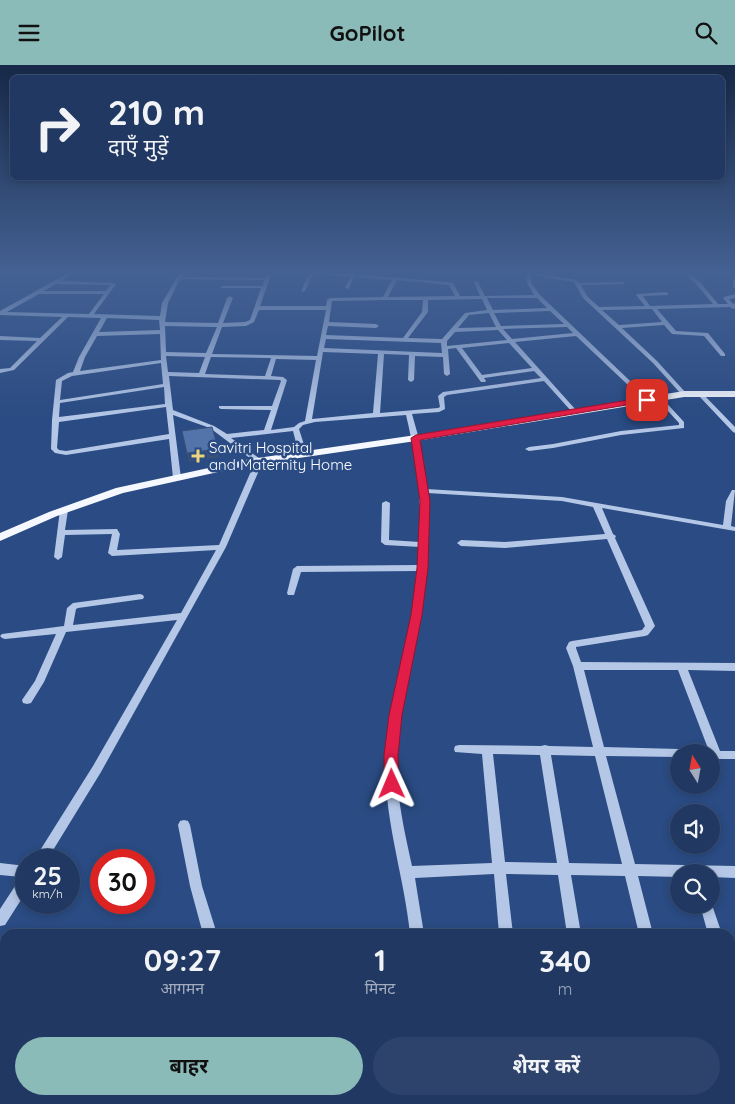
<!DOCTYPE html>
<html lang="hi">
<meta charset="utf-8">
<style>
body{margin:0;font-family:Quicksand,"Noto Sans Devanagari",sans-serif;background:#2d436b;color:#f1f3f6;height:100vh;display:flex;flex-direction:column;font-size:19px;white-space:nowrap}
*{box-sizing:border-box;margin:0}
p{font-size:16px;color:#a2acbe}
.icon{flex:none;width:28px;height:28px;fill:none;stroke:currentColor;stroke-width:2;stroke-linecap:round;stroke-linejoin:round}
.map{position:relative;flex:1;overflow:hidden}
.drawer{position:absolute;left:0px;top:864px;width:735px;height:176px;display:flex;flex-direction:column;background:#203862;border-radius:15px 15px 0 0;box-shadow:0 2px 8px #0003,0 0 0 1px #3d5277}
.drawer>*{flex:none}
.hud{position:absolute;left:10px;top:10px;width:715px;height:105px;border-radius:8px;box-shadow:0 2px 8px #0003,0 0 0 1px #3d5277;background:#203862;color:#f1f3f6;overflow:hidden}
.needle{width:32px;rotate:349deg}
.controls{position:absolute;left:670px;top:679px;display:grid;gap:10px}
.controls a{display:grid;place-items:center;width:50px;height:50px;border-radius:50%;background:#203862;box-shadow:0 2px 8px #0003,0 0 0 1px #3d5277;font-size:25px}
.speed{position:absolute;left:15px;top:784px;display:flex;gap:10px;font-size:25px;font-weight:700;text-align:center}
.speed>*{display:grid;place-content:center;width:65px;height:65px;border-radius:50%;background:#203862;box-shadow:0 2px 8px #0003,0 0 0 1px #3d5277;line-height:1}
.speed small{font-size:12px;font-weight:400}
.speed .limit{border:8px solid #d22;background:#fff;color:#111}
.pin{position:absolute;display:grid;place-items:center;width:42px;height:42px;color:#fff;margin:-21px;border-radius:10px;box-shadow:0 2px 8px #0006}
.me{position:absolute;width:55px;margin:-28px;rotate:359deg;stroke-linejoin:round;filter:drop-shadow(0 0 4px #0008)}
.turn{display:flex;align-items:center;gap:18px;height:105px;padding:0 15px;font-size:22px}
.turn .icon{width:65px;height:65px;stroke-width:2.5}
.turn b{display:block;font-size:35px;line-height:42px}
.eta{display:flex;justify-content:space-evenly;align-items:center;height:85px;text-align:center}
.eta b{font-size:30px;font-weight:700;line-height:35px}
.primary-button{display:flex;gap:10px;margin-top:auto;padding:10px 15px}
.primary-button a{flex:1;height:58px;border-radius:30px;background:#8bbbb9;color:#111;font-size:20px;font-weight:700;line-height:58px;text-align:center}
.primary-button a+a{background:#2d436b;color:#f1f3f6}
header{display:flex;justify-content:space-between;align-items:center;height:65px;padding:0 15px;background:#8bbbb9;color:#111;font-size:22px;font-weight:700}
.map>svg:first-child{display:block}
</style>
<header><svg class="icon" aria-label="menu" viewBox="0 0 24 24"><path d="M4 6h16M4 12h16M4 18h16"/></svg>GoPilot<svg class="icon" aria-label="search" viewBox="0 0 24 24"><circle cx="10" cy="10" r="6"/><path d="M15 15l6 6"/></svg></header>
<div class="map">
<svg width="735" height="1039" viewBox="0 0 735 1039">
<rect width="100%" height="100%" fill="#2a4b83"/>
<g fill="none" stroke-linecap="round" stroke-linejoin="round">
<path fill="#b4c7e6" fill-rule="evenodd" d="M 70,207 L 75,207 L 61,216 L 114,218 L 116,219 L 94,249 L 160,251 L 162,238 L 180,207 L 184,207 L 182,212 L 266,213 L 268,207 L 272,207 L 260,241 L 326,241 L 327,235 L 330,233 L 383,232 L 392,215 L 354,212 L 349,223 L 347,224 L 345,223 L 350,212 L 313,209 L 305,226 L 301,227 L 309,207 L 351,209 L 352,207 L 356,207 L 355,209 L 446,217 L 453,218 L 460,231 L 480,231 L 474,217 L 476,216 L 478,217 L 485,231 L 534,230 L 527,218 L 526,209 L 521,207 L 530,207 L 576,215 L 579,218 L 624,217 L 624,218 L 622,219 L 581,220 L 587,231 L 599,242 L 645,241 L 636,230 L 637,229 L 666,227 L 668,228 L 668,230 L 643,231 L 650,241 L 713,239 L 696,219 L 682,207 L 687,207 L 700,217 L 718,239 L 728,239 L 723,233 L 724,232 L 735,229 L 735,233 L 729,234 L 733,239 L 735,238 L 735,243 L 733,244 L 730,242 L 657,244 L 676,266 L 708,268 L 725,289 L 725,291 L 721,291 L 704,271 L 672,269 L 664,260 L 622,263 L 657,296 L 686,328 L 686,330 L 682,330 L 653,298 L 583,233 L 574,217 L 531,210 L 531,218 L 540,230 L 649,334 L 649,336 L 645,336 L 576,271 L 515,277 L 576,345 L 576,347 L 572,347 L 544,316 L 447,330 L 444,332 L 445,344 L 439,347 L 412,349 L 419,374 L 426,424 L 562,432 L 723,460 L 726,436 L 732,425 L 735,425 L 731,461 L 735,462 L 735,466 L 602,443 L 613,469 L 616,471 L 615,473 L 655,561 L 648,570 L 645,571 L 576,582 L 576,583 L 581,597 L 735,598 L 735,606 L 688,605 L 720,686 L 735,686 L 735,694 L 711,694 L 711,688 L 707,688 L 709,686 L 678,605 L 584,605 L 604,682 L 679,684 L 683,685 L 684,688 L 679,688 L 679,692 L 606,691 L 635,799 L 735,801 L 735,813 L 711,812 L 711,808 L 679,808 L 679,812 L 638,811 L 653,869 L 639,869 L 625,811 L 571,810 L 581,869 L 567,869 L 558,810 L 506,809 L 513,869 L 499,869 L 494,809 L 415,813 L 424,869 L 410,869 C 404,809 382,749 386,689 C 387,653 397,619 405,584 C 410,558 415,532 418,506 L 301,507 L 294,530 L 288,530 L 287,528 L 293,504 L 297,501 L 418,500 L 420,482 L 385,480 L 381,477 L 382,438 L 386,436 L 390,438 L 389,475 L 420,477 C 422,434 416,392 406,350 L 315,357 L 303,360 L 299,364 L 307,389 L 303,391 L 299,389 L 293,366 L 231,373 L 263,396 L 226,482 L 101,707 L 47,795 L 34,795 L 93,701 L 177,555 L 66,567 L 44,617 L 31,638 L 27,639 L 23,638 L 22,635 L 35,616 L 56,569 L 5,574 L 2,573 L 0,571 L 2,569 L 64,561 L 67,543 L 73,538 L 140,529 L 143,530 L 144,532 L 143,534 L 78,543 L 76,544 L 73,560 L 181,548 L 216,485 L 112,491 L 108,488 L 112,469 L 65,470 L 62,492 L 58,495 L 54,492 L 60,445 L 64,443 L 68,445 L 65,465 L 117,464 L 120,469 L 117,485 L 219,480 L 255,397 L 210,363 L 173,350 L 181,413 L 180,415 L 174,415 L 173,413 L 169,374 L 66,390 L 55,388 L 51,384 L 52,355 L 56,315 L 68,308 L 73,307 L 79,292 L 101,253 L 68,252 L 14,305 L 0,308 L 0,304 L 10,303 L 37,276 L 0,275 L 0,271 L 40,273 L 62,252 L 0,250 L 0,246 ZM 180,214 L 264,215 L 263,221 L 222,221 L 220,222 L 222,223 L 261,223 L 250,255 L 245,257 L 223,258 L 233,233 L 230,231 L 227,233 L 218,258 L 165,257 L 168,238 ZM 397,215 L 449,220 L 455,231 L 388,232 ZM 56,219 L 110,220 L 106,226 L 44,226 ZM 39,229 L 104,229 L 89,249 L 7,247 ZM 487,233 L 537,233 L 547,243 L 493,245 ZM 482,234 L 487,245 L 465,248 L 442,274 L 408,273 L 428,247 L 428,235 ZM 385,235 L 423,235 L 422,247 L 403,273 L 326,270 L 328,261 L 376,263 L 379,261 L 376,259 L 329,257 L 332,236 ZM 652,244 L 662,257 L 619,260 L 602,245 ZM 259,245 L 326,245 L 317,291 L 212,289 L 222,262 L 246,261 L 254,257 ZM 550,246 L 564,259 L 501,261 L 494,248 ZM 489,248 L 496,262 L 458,263 L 469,250 ZM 107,253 L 159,255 L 160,265 L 99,267 ZM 165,261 L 217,262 L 206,288 L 166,287 ZM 567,262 L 573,268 L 512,274 L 503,264 ZM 498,265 L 507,275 L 447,281 L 447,276 L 455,267 ZM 160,269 L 161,295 L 80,306 L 85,292 L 97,271 ZM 326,274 L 441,278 L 442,288 L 324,283 ZM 509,278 L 532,303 L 482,310 L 462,283 ZM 456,283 L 481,317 L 485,317 L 486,316 L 484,313 L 534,306 L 541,313 L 443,327 L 438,331 L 440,342 L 438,343 L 380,348 L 384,289 L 409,290 L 408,315 L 411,317 L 414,315 L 415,291 L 443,292 L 444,309 L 447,311 L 450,309 L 448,284 ZM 323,287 L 378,289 L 373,348 L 312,354 ZM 166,291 L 205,292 L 199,308 L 168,307 ZM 211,292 L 271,293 L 265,311 L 205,309 ZM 276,294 L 316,295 L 305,356 L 299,358 L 294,362 L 271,365 L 287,315 L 283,312 L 271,311 ZM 161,298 L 163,319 L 60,335 L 62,316 L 72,311 ZM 169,311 L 280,315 L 281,316 L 272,341 L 219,341 L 219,343 L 221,344 L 271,345 L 264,365 L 227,369 L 214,361 L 173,345 ZM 164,322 L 165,339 L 59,352 L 60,338 ZM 166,342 L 169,369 L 66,386 L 59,385 L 57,383 L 59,357 ZM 427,428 L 562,436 L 593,442 L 605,469 L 505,477 L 461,475 L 457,478 L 461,481 L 505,483 L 607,474 L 645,561 L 642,565 L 572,576 L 569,577 L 566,583 L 573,601 L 593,682 L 549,681 L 545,680 L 541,681 L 459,680 L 455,681 L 454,684 L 455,687 L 482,689 L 492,798 L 412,801 C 404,764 395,726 397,688 C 398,648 410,608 417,568 C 426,522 430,476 427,428 ZM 493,689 L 540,690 L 557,798 L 505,797 ZM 551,690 L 595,691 L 622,799 L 569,798 Z
M 733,214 L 735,214 L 735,223 L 733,222 Z
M 700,327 L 702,328 L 735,362 L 735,368 L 733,367 L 698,330 L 698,328 Z
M 659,331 L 661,332 L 684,357 L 684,363 L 621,370 L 553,383 L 529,386 L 525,384 L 529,382 L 553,379 L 621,366 L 679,360 L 679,358 L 656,333 Z
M 184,755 L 188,756 L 190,760 L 202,821 L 217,869 L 203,869 L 190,821 L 178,760 L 180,756 Z
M 0,798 L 26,801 L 26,827 L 5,860 L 0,861 L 0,844 L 21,812 L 0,810 Z
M 711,837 L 712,840 L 722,869 L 708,869 L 700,840 L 711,840 Z
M 730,910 L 735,912 L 735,940 L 730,938 Z
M 730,954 L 735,954 L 735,968 L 730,968 Z
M 263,1035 L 279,1035 L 281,1039 L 265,1039 Z
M 407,1035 L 423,1035 L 422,1039 L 406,1039 Z
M 597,1035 L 613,1035 L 614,1039 L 598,1039 Z
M 680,1035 L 696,1035 L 697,1039 L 681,1039 Z"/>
<path fill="#f5f8fe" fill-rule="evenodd" d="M 684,326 L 735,326 L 735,332 L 684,332 L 416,376 L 250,400 L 123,428 L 57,451 L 0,476 L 0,468 L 49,447 L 116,423 L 250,394 L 416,370 Z"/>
</g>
<path fill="#3a5178" d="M 218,384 L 219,392 L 189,397 L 187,388 Z"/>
<path fill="#5374ab" stroke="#3a5178" d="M 212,362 L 218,384 L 187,388 L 182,366 Z"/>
<linearGradient id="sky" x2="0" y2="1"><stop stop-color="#172948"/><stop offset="0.59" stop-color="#446193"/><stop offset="1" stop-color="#446193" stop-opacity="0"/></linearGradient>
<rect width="735" height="352" fill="url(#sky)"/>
<path fill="#e11d48" stroke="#92132f" d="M 647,332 L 651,335 L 650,336 L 420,375 L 430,436 L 428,503 L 422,550 L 402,650 L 398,690 L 399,719 L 397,723 L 392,725 L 386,723 L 384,719 L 384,690 L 389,650 L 411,550 L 417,503 L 420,436 L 411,373 L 416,370 Z"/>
<path fill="#ecd47c" stroke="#2a4b83" stroke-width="2" d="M195.5 383.5h5v5h5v5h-5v5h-5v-5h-5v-5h5z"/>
<g text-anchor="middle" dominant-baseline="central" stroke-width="5" stroke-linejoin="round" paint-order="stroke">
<g font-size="15" fill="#fff" stroke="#2a4b83" text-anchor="start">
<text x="209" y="382">Savitri Hospital<tspan x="209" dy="17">and Maternity Home</tspan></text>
</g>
</g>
</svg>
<div class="controls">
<a><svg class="needle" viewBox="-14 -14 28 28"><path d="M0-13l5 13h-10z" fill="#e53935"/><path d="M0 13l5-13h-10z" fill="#a2acbe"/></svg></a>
<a><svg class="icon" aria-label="sound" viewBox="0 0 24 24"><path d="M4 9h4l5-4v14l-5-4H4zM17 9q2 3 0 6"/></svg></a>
<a><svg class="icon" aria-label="search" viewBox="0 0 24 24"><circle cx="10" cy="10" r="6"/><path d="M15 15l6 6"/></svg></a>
</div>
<div class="speed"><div>25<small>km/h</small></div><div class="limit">30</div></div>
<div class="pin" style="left:647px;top:335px;background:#d93025"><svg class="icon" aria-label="arrive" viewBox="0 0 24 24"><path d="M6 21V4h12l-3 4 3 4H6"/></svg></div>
<svg class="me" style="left:392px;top:719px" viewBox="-20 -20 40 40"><path d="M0-17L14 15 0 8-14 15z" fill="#e11d48" stroke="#fff" stroke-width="4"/></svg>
<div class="hud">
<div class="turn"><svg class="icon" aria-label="right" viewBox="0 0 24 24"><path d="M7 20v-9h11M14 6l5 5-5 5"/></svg><div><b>210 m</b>दाएँ मुड़ें</div></div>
</div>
<section class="drawer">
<div class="eta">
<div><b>09:27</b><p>आगमन</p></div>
<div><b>1</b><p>मिनट</p></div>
<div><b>340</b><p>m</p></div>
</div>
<div class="primary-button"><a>बाहर</a><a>शेयर करें</a></div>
</section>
</div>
